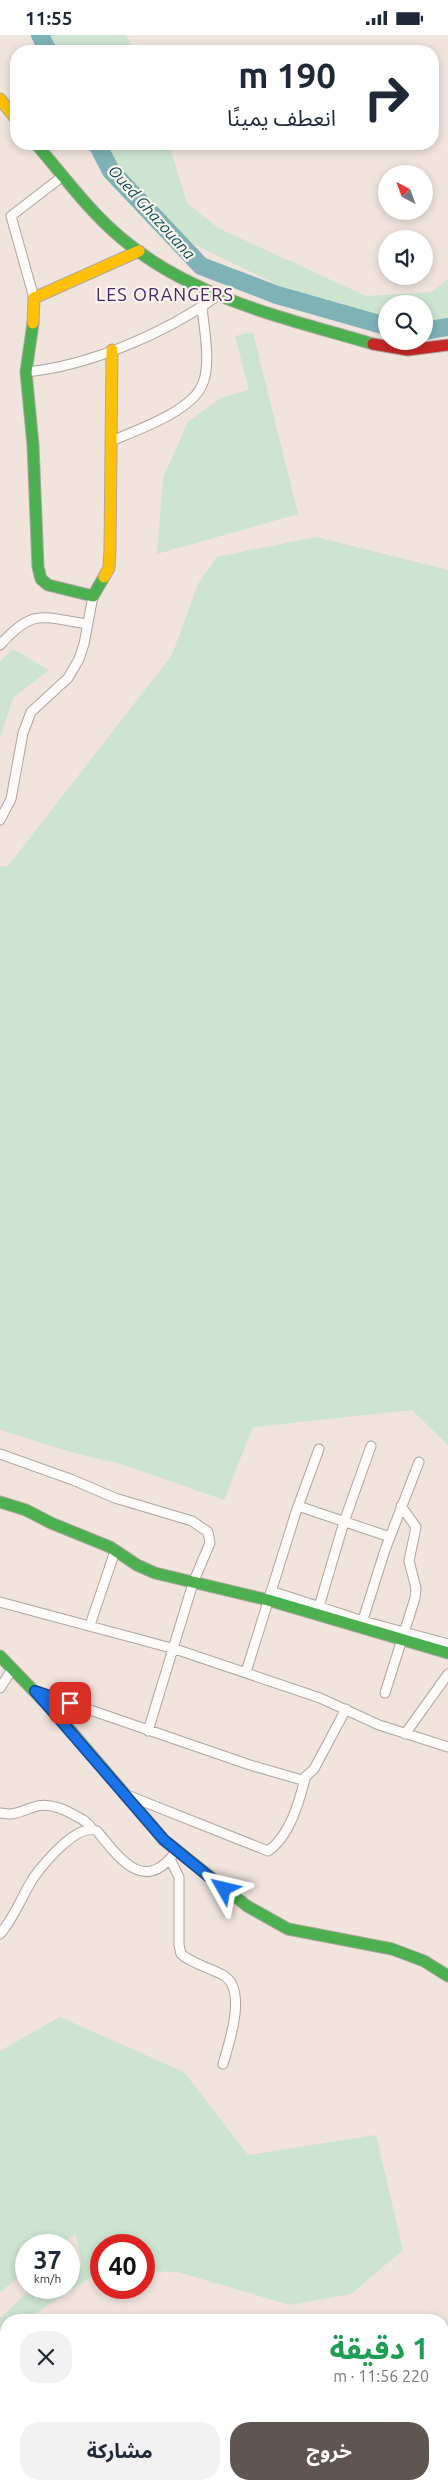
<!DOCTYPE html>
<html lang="ar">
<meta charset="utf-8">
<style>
body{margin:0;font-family:Ubuntu,"Noto Sans Arabic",sans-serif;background:#f2f2f3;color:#1f2937;direction:rtl;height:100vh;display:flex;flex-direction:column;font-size:19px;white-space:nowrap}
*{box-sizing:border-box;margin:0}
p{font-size:16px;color:#747a83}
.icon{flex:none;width:28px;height:28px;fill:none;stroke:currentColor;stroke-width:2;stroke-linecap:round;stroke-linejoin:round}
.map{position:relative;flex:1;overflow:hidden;direction:ltr}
.details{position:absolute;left:0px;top:2279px;width:449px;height:176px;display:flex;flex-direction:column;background:#fff;border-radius:20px 20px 0 0;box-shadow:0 2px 8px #0003;direction:rtl}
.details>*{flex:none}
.guide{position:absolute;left:10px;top:10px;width:429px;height:105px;border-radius:20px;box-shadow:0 2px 8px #0003;direction:rtl;background:#fff;color:#1f2937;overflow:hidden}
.needle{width:32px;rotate:319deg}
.controls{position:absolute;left:378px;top:130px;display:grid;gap:10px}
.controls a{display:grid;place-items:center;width:55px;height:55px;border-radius:50%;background:#fff;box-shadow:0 2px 8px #0003;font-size:25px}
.speed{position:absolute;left:15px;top:2199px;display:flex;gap:10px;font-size:25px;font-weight:700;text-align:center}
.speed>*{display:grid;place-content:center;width:65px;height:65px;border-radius:50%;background:#fff;box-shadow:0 2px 8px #0003;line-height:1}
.speed small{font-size:12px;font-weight:400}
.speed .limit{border:8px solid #d22;background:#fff;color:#111}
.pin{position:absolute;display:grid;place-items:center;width:42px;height:42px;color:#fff;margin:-21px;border-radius:10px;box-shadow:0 2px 8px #0006}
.me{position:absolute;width:55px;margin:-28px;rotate:307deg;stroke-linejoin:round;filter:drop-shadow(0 0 4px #0008)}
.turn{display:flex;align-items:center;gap:18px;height:105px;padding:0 20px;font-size:22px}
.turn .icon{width:65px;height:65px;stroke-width:2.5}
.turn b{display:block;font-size:35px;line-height:42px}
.round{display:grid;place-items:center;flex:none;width:52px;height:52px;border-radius:20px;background:#f2f2f3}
.head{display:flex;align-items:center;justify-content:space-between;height:85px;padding:0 20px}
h1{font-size:30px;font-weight:700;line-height:38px;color:#1e9e55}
.primary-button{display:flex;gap:10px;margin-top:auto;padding:10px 20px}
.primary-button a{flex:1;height:58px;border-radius:20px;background:#5f5651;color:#fff;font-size:20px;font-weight:700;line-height:58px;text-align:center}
.primary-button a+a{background:#f2f2f3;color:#1f2937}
.status{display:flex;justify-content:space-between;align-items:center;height:35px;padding:0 25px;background:#fff;direction:ltr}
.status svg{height:14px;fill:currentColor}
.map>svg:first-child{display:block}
</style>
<div class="status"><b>11:55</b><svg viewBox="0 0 49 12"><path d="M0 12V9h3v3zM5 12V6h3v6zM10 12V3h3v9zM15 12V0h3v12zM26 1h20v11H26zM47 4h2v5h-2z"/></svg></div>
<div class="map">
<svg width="448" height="2454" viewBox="0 0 448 2454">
<rect width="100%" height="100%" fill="#f0e4dd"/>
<path fill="#cde4d1" d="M 44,0 L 126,0 L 135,16 L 51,16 Z
M 99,109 L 169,109 L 187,168 L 218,193 L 366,261 L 432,257 L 448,244 L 448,293 L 424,299 L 424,269 L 386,269 L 386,290 L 336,278 L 150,188 Z
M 253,297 L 298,479 L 157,519 L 163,443 L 188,387 L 221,363 L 249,355 L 235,301 Z
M 316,502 L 448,535 L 448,1410 L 412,1375 L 253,1392 L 224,1465 L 121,1429 L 74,1418 L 0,1395 L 0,831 L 8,831 L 172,620 L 198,549 L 217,522 Z
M 13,614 L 49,635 L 13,663 L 0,703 L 0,626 Z
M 60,1982 L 184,2037 L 248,2120 L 376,2100 L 403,2215 L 351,2259 L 290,2270 L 178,2237 L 144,2236 L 144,2210 L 101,2210 L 101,2235 L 26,2285 L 6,2285 L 6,2306 L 0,2314 L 0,2283 L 32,2253 L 69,2252 L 69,2238 L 83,2232 L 76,2199 L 61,2210 L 26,2210 L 26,2237 L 0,2257 L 0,2016 Z"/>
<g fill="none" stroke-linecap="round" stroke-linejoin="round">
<path stroke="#7fb2b6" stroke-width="18" d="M 40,0 L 48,16
M 97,109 L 111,136 L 201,231 L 277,260 L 386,291
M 424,296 L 448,292"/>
<g stroke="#aea59f" stroke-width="11">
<path id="street" d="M 34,263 L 11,181 L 63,141
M 26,337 C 89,331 166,298 217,261
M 111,406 C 137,395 193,376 203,348 C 211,327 204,294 202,272
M 0,610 C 33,573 41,582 87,589
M 0,785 L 11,764 L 23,698 L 31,677 L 68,643 L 79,624 L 84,609 L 93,561
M 0,1419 L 73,1445 L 115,1463 L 192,1486 L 208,1497 L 210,1508 L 193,1548 L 148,1696
M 298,1471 L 390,1502
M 271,1556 L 363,1586 L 448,1609
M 0,1567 L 175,1614 L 320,1663 L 379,1690 L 448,1712
M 318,1575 L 344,1487 L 371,1411
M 90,1590 L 115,1516
M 361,1591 L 385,1515 L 419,1427
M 246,1637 L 296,1477 L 319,1414
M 0,1653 L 13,1633
M 35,1656 L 250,1730 L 302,1745 L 314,1734 L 346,1674
M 385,1658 L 415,1563 L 416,1553 L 409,1526 L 416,1492 L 401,1471
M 405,1699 L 448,1639
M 127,1760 L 268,1816 C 289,1802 299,1768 305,1744
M 0,1778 C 15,1781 21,1776 34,1772 C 48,1767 64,1774 76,1781 C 82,1784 88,1787 92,1794
M 170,1824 L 179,1842 L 179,1910 L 181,1919 C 193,1929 210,1933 223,1940 C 248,1954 229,2008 223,2029
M 0,1899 C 15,1882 22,1860 34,1842 C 45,1827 78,1787 97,1796 C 120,1824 145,1860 176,1816
M 208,2454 L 211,2449"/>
</g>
<g stroke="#aea59f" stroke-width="13">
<path id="fast" d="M 36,109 C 63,140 88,175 120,202 C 191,263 285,283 373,309
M 33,288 L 26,337 L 33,410 L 38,532 L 41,544 L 48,550 L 93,561 L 104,542
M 0,1467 L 26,1475 L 51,1488 L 110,1512 L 137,1530 L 155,1538 L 268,1565 L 448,1618
M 0,1621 L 59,1682 L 164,1805 L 247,1871 L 288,1894 L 392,1914 L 424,1926 L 448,1941"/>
</g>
<g stroke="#aea59f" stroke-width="13">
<path id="slow" d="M 0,64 L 16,84
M 33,288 L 34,263 L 139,216
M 104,542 L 109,533 L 110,514 L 112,315"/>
</g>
<g stroke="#aea59f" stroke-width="13">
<path id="jam" d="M 373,309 L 408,315 L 448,310"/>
</g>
<use href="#street" stroke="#fdfbfa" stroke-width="9"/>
<use href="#fast" stroke="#4caf50" stroke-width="11"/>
<use href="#slow" stroke="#ffc107" stroke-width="11"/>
<use href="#jam" stroke="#c62828" stroke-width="11"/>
</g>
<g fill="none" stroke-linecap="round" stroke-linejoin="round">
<g stroke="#114b97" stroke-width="12">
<path id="route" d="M 70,1668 L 35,1656 L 164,1805 L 224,1854"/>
</g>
<use href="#route" stroke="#1a73e8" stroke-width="9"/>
</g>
<g text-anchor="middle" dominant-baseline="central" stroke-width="4.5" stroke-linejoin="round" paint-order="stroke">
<g font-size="16" font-style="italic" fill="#064f56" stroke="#fcf3ed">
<text transform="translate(152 177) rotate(48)">Oued Ghazouana</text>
</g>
<g font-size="18" letter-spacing="1" fill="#452760" stroke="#fcf3ed">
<text x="165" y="259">LES ORANGERS</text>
</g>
</g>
</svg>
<div class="controls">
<a><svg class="needle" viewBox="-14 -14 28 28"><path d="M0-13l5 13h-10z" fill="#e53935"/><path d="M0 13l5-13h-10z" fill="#747a83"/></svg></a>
<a><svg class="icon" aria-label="sound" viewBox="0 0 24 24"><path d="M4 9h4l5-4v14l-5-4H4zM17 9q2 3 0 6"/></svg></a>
<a><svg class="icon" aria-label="search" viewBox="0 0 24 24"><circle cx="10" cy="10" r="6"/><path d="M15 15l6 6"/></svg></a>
</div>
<div class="speed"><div>37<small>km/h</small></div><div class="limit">40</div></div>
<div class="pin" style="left:70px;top:1668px;background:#d93025"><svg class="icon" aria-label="arrive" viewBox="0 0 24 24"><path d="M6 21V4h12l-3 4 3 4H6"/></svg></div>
<svg class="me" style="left:224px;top:1854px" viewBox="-20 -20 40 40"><path d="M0-17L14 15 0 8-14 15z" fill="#1a73e8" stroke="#fff" stroke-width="4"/></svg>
<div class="guide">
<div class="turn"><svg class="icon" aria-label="right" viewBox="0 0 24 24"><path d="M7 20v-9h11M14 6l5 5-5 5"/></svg><div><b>190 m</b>انعطف يمينًا</div></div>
</div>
<section class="details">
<div class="head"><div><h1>1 دقيقة</h1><p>220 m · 11:56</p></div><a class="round"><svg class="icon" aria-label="close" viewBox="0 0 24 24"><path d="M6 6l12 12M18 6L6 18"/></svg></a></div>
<div class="primary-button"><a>خروج</a><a>مشاركة</a></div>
</section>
</div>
